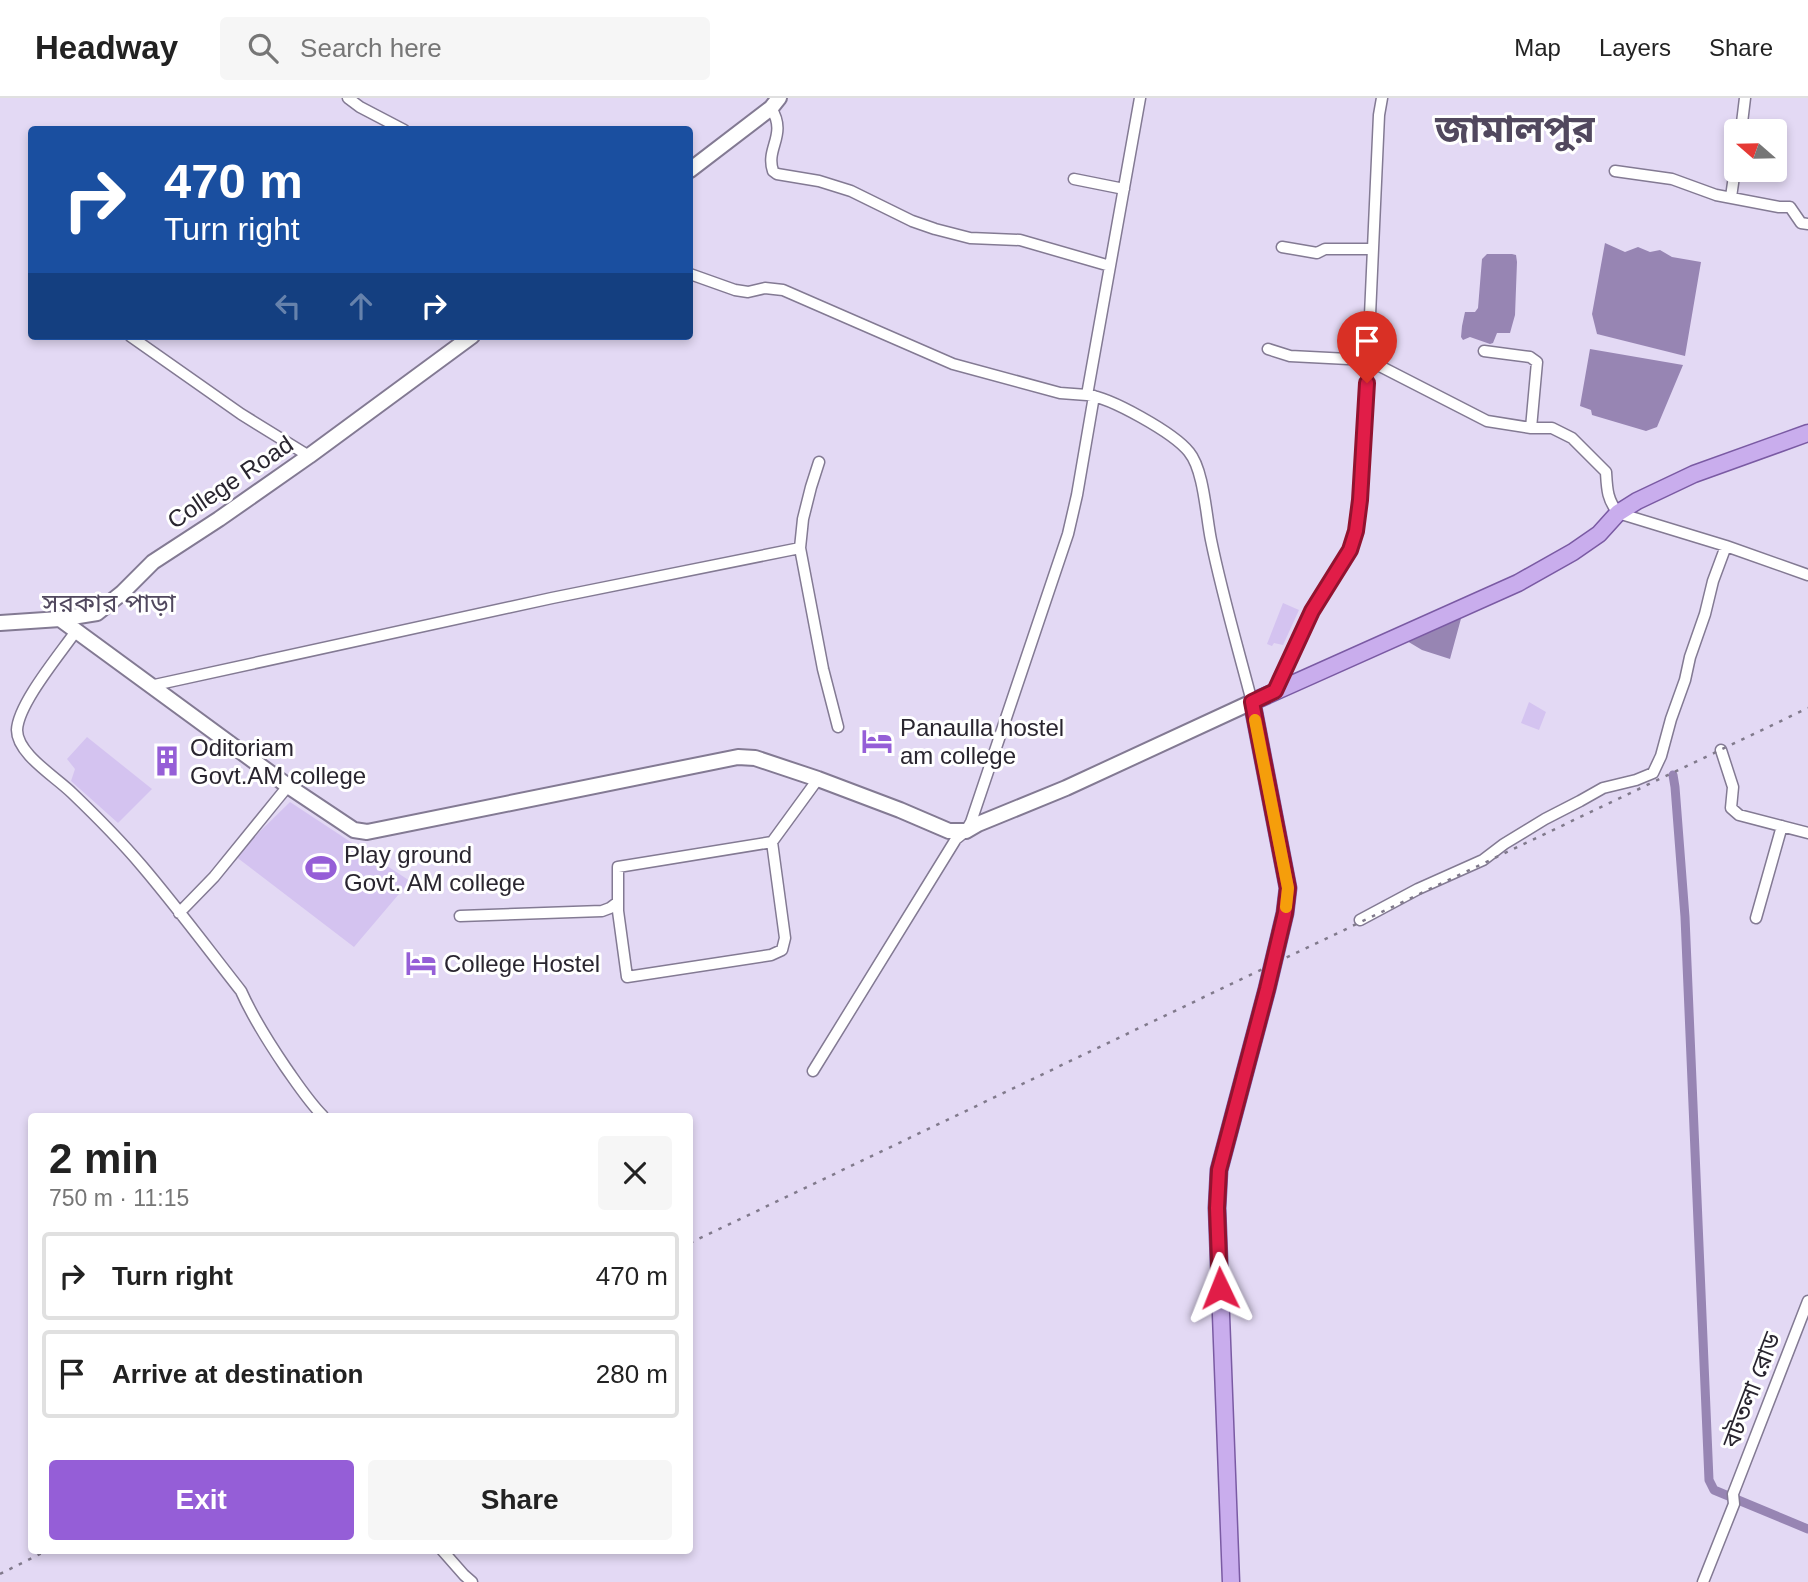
<!DOCTYPE html>
<meta charset="utf-8">
<style>
body{margin:0;font-family:Helvetica,"Noto Sans Bengali",sans-serif;background:#f6f6f6;color:#222;height:100vh;display:flex;flex-direction:column;font-size:26px;white-space:nowrap}
*{box-sizing:border-box;margin:0}
p{font-size:23px;color:#767676}
.icon{flex:none;width:38px;height:38px;fill:none;stroke:currentColor;stroke-width:2;stroke-linecap:round;stroke-linejoin:round}
.map{position:relative;flex:1;overflow:hidden}
.panel{position:absolute;left:28px;top:1015px;width:665px;height:441px;display:flex;flex-direction:column;background:#fff;border-radius:7px;box-shadow:0 4px 10px #0003}
.panel>*{flex:none}
.guide{position:absolute;left:28px;top:28px;width:665px;height:214px;border-radius:7px;box-shadow:0 4px 10px #0003;background:#1a4fa0;color:#fff;overflow:hidden}
.needle{width:46px;rotate:290deg}
.fabs{position:absolute;left:1724px;top:21px;display:grid;gap:14px}
.fabs a{display:grid;place-items:center;width:63px;height:63px;border-radius:7px;background:#fff;box-shadow:0 4px 10px #0003;font-size:35px}
.pin{position:absolute;display:grid;place-items:center;width:60px;height:60px;color:#fff;margin:-72px -30px;border-radius:50% 50% 50% 0;rotate:-45deg;box-shadow:0 0 7px #0007}
.pin .icon{rotate:45deg}
.me{position:absolute;width:77px;margin:-38px;rotate:358deg;stroke-linejoin:round;filter:drop-shadow(0 0 5px #0008)}
.turn{display:flex;align-items:center;gap:24px;height:147px;padding:0 21px;font-size:32px}
.turn .icon{width:91px;height:91px;stroke-width:2.5}
.turn b{display:block;font-size:49px;line-height:60px}
.lanes{display:flex;align-items:center;height:66px;padding:0 21px;background:#0003;justify-content:center;gap:35px;direction:ltr}
.lanes .off{opacity:.35}
.round{display:grid;place-items:center;flex:none;width:74px;height:74px;border-radius:7px;background:#f6f6f6}
.headline{display:flex;align-items:center;justify-content:space-between;height:119px;padding:0 21px}
h1{font-size:42px;font-weight:700;line-height:52px}
.cta{display:flex;gap:14px;margin-top:auto;padding:14px 21px}
.cta a{flex:1;height:80px;border-radius:7px;background:#955ed7;color:#fff;font-size:28px;font-weight:700;line-height:80px;text-align:center}
.cta a+a{background:#f6f6f6;color:#222}
ul{padding:0;list-style:none}
li{display:flex;align-items:center;gap:21px;height:88px;margin:0 14px 10px;padding:0 7px;border:4px solid #e0e0e0;border-radius:7px}
li div{flex:1}
li b{display:block;font-size:26px}
li em{font-style:normal}
header{display:flex;align-items:center;gap:42px;box-sizing:border-box;height:98px;padding:0 35px;background:#fff;border-bottom:2px solid #e0e0e0}
header strong{font-size:33px}
nav{display:flex;gap:38px;margin-inline-start:auto;font-size:24px}
.search{width:490px;height:63px;background:#f6f6f6;display:flex;align-items:center;gap:18px;box-sizing:border-box;padding:0 24px;border-radius:7px;color:#767676;font-size:26px}
.map>svg:first-child{display:block}
</style>
<header>
<strong>Headway</strong>
<div class="search"><svg class="icon" aria-label="search" viewBox="0 0 24 24"><circle cx="10" cy="10" r="6"/><path d="M15 15l6 6"/></svg>Search here</div>
<nav><a>Map</a><a>Layers</a><a>Share</a></nav>
</header>
<div class="map">
<svg width="1808" height="1484" viewBox="0 0 1808 1484">
<rect width="100%" height="100%" fill="#e3d9f4"/>
<path fill="#d4c3f0" d="M 1283,505 L 1299,512 L 1283,547 L 1274,545 L 1272,548 L 1267,546 Z
M 1529,604 L 1546,614 L 1539,632 L 1521,625 Z
M 87,639 L 152,691 L 118,725 L 71,683 L 75,671 L 67,661 Z
M 290,704 L 410,783 L 354,849 L 235,758 Z"/>
<path fill="#9785b3" d="M 1605,145 L 1625,154 L 1638,149 L 1650,154 L 1660,152 L 1672,159 L 1701,164 L 1685,258 L 1597,236 L 1592,216 Z
M 1487,156 L 1512,156 L 1516,157 L 1517,164 L 1515,217 L 1510,235 L 1497,235 L 1493,245 L 1490,246 L 1470,239 L 1463,242 L 1461,239 L 1462,228 L 1465,214 L 1475,214 L 1478,210 L 1482,161 Z
M 1590,251 L 1683,267 L 1657,329 L 1646,333 L 1592,317 L 1591,312 L 1580,308 Z
M 1462,517 L 1450,561 L 1422,552 L 1407,543 L 1427,532 Z"/>
<g fill="none" stroke-linecap="round" stroke-linejoin="round">
<path stroke="#9785b3" stroke-width="9" d="M 1673,677 L 1675,689 L 1685,819 L 1709,1382 L 1714,1392 L 1808,1431"/>
<g stroke="#837a93" stroke-width="13">
<path id="minor" d="M 348,0 L 360,9 L 404,32
M 1140,0 L 1087,297 C 1110,299 1174,335 1189,354 C 1204,372 1206,418 1211,442 C 1222,496 1238,550 1252,604
M 771,10 C 788,37 765,50 773,73 L 777,76 L 819,83 L 851,93 L 912,123 L 935,131 L 970,140 L 1020,142 L 1110,168
M 1741,33 L 1745,0
M 1615,73 L 1672,81 L 1716,97 L 1779,109 L 1790,109 L 1801,125 L 1808,126
M 1074,81 L 1124,91
M 1731,99 L 1736,64
M 1282,149 L 1317,155 L 1325,151 L 1372,151
M 690,176 L 735,192 L 748,194 L 765,190 L 783,192 L 953,266 L 1060,295 L 1087,297
M 130,238 L 241,316 L 309,358
M 1268,251 L 1290,258 L 1368,262 L 1487,323 L 1531,330 L 1552,330 L 1572,340 L 1606,374 C 1607,391 1607,401 1618,415 L 1726,448 L 1808,477
M 1484,253 L 1530,259 L 1537,264 L 1531,330
M 819,364 L 811,389 L 803,421 L 800,450 L 823,571 L 838,629
M 76,533 C 60,556 18,606 17,632 C 17,656 56,679 72,695 C 96,718 120,742 142,768 C 176,808 208,851 241,893 C 253,920 269,945 286,970 C 298,987 309,1004 323,1018
M 150,588 L 552,500 L 800,450
M 1275,593 L 1312,513 L 1350,452 L 1356,433 L 1360,402 L 1368,262 L 1379,17 L 1382,0
M 1721,652 L 1733,689 L 1731,710 L 1739,717 L 1808,735
M 772,744 L 785,840 L 782,852 L 771,857 L 627,879 L 618,813 L 618,769 L 772,744 L 818,681
M 179,815 L 214,779 L 288,688
M 460,818 L 602,813 L 610,810 L 618,804
M 1756,820 L 1782,728
M 1360,822 L 1418,791 L 1483,762 L 1504,746 L 1545,721 L 1580,703 L 1603,690 L 1636,682 L 1653,675 L 1661,658 L 1671,621 L 1685,582 L 1690,559 L 1705,516 L 1713,483 L 1726,448
M 813,973 L 956,741 L 966,733 L 971,724 L 1068,436 L 1077,397 L 1094,298
M 442,1452 L 464,1477 L 472,1484
M 1703,1484 L 1734,1406 L 1733,1396 L 1808,1203"/>
</g>
<g stroke="#837a93" stroke-width="18">
<path id="secondary" d="M 690,72 L 771,10 L 779,0
M 60,521 L 288,688 L 354,732 L 367,734 L 738,659 L 755,660 L 818,681 L 900,712 L 949,733 L 966,733 L 978,726 L 1066,690 L 1252,604
M 0,525 L 60,521 L 97,515 L 122,495 L 153,464 L 219,421 L 309,358 L 472,238"/>
</g>
<g stroke="#7a5aa3" stroke-width="19">
<path id="primary" d="M 1231,1484 L 1217,1110 L 1219,1072 L 1267,891 L 1285,815 L 1288,790 L 1252,604 L 1518,485 L 1573,454 L 1599,436 L 1618,415 L 1637,403 L 1694,376 L 1808,335"/>
</g>
<use href="#minor" stroke="#fff" stroke-width="10"/>
<use href="#secondary" stroke="#fff" stroke-width="14"/>
<use href="#primary" stroke="#c9aded" stroke-width="16"/>
<path stroke="#817a8c" stroke-width="2.5" stroke-dasharray="3.5 7" stroke-linecap="butt" d="M 690,1145 L 1808,610
M 0,1476 L 48,1452"/>
</g>
<g fill="none" stroke-linecap="round" stroke-linejoin="round">
<g stroke="#92132f" stroke-width="18">
<path id="route" d="M 1220,1190 L 1217,1110 L 1219,1072 L 1267,891 L 1285,815 L 1288,790 L 1252,604 L 1275,593 L 1312,513 L 1350,452 L 1356,433 L 1360,402 L 1367,285"/>
</g>
<use href="#route" stroke="#e11d48" stroke-width="12"/>
<path stroke="#f59e0b" stroke-width="12" d="M 1255,622 L 1288,790 L 1286,809"/>
</g>
<defs>
<g id="hotel-bare" transform="scale(2.415)"><path d="M-6-4.5h1.5V1H6V5H4.5V3h-9V5H-6ZM-4 0a1.8 1.8 0 1 1 3.6 0ZM.5 0V-2.5h3Q6-2.5 6 0Z" fill="#955ed7" stroke="#fff" stroke-width="2.5" paint-order="stroke"/></g>
<g id="building-bare" transform="scale(2.415)"><path d="M-4-6H4V6H1V3H-1V6H-4ZM-2.5-4.3h1.7v1.8h-1.7ZM.8-4.3h1.7v1.8H.8ZM-2.5-1h1.7V.8h-1.7ZM.8-1h1.7V.8H.8Z" fill="#955ed7" stroke="#fff" stroke-width="2.5" paint-order="stroke"/></g>
<g id="stadium-bare" transform="scale(2.415)"><path d="M0-5a6.5 5 0 1 0 0 10a6.5 5 0 1 0 0-10ZM-3.5-1.8h7v3.6h-7Z" fill="#955ed7" stroke="#fff" stroke-width="2.5" paint-order="stroke"/></g>
</defs>
<g fill-rule="evenodd">
<use href="#hotel-bare" x="877" y="643"/>
<use href="#building-bare" x="167" y="663"/>
<use href="#stadium-bare" x="321" y="770"/>
<use href="#hotel-bare" x="421" y="865"/>
</g>
<g text-anchor="middle" dominant-baseline="central" stroke-width="6" stroke-linejoin="round" paint-order="stroke">
<g font-size="24" fill="#29252f" stroke="#fff">
<text transform="translate(230 384) rotate(-34)">College Road</text>
<text transform="translate(1751 1292) rotate(-69)">বটতলা রোড</text>
</g>
<g font-size="24" fill="#29252f" stroke="#fff" text-anchor="start">
<text x="900" y="629">Panaulla hostel<tspan x="900" dy="28">am college</tspan></text>
<text x="190" y="649">Oditoriam<tspan x="190" dy="28">Govt.AM college</tspan></text>
<text x="344" y="756">Play ground<tspan x="344" dy="28">Govt. AM college</tspan></text>
<text x="444" y="865">College Hostel</text>
</g>
<g font-size="26" fill="#51485e" stroke="#fff">
<text x="109" y="505">সরকার পাড়া</text>
</g>
<g font-size="38" font-weight="bold" fill="#51485e" stroke="#fff">
<text x="1515" y="31">জামালপুর</text>
</g>
</g>
</svg>
<div class="fabs">
<a><svg class="needle" viewBox="-14 -14 28 28"><path d="M0-13l5 13h-10z" fill="#e53935"/><path d="M0 13l5-13h-10z" fill="#767676"/></svg></a>
</div>
<div class="pin" style="left:1367px;top:285px;background:#d93025"><svg class="icon" aria-label="arrive" viewBox="0 0 24 24"><path d="M6 21V4h12l-3 4 3 4H6"/></svg></div>
<svg class="me" style="left:1220px;top:1190px" viewBox="-20 -20 40 40"><path d="M0-17L14 15 0 8-14 15z" fill="#e11d48" stroke="#fff" stroke-width="4"/></svg>
<div class="guide">
<div class="turn"><svg class="icon" aria-label="right" viewBox="0 0 24 24"><path d="M7 20v-9h11M14 6l5 5-5 5"/></svg><div><b>470 m</b>Turn right</div></div>
<div class="lanes"><svg class="icon off" aria-label="left" viewBox="0 0 24 24"><path d="M17 20v-9H6M10 6l-5 5 5 5"/></svg><svg class="icon off" aria-label="ahead" viewBox="0 0 24 24"><path d="M12 20V5M6 11l6-6 6 6"/></svg><svg class="icon" aria-label="right" viewBox="0 0 24 24"><path d="M7 20v-9h11M14 6l5 5-5 5"/></svg></div>
</div>
<section class="panel">
<div class="headline"><div><h1>2 min</h1><p>750 m · 11:15</p></div><a class="round"><svg class="icon" aria-label="close" viewBox="0 0 24 24"><path d="M6 6l12 12M18 6L6 18"/></svg></a></div>
<ul>
<li><svg class="icon" aria-label="right" viewBox="0 0 24 24"><path d="M7 20v-9h11M14 6l5 5-5 5"/></svg><div><b>Turn right</b></div><em>470 m</em></li>
<li><svg class="icon" aria-label="arrive" viewBox="0 0 24 24"><path d="M6 21V4h12l-3 4 3 4H6"/></svg><div><b>Arrive at destination</b></div><em>280 m</em></li>
</ul>
<div class="cta"><a>Exit</a><a>Share</a></div>
</section>
</div>
